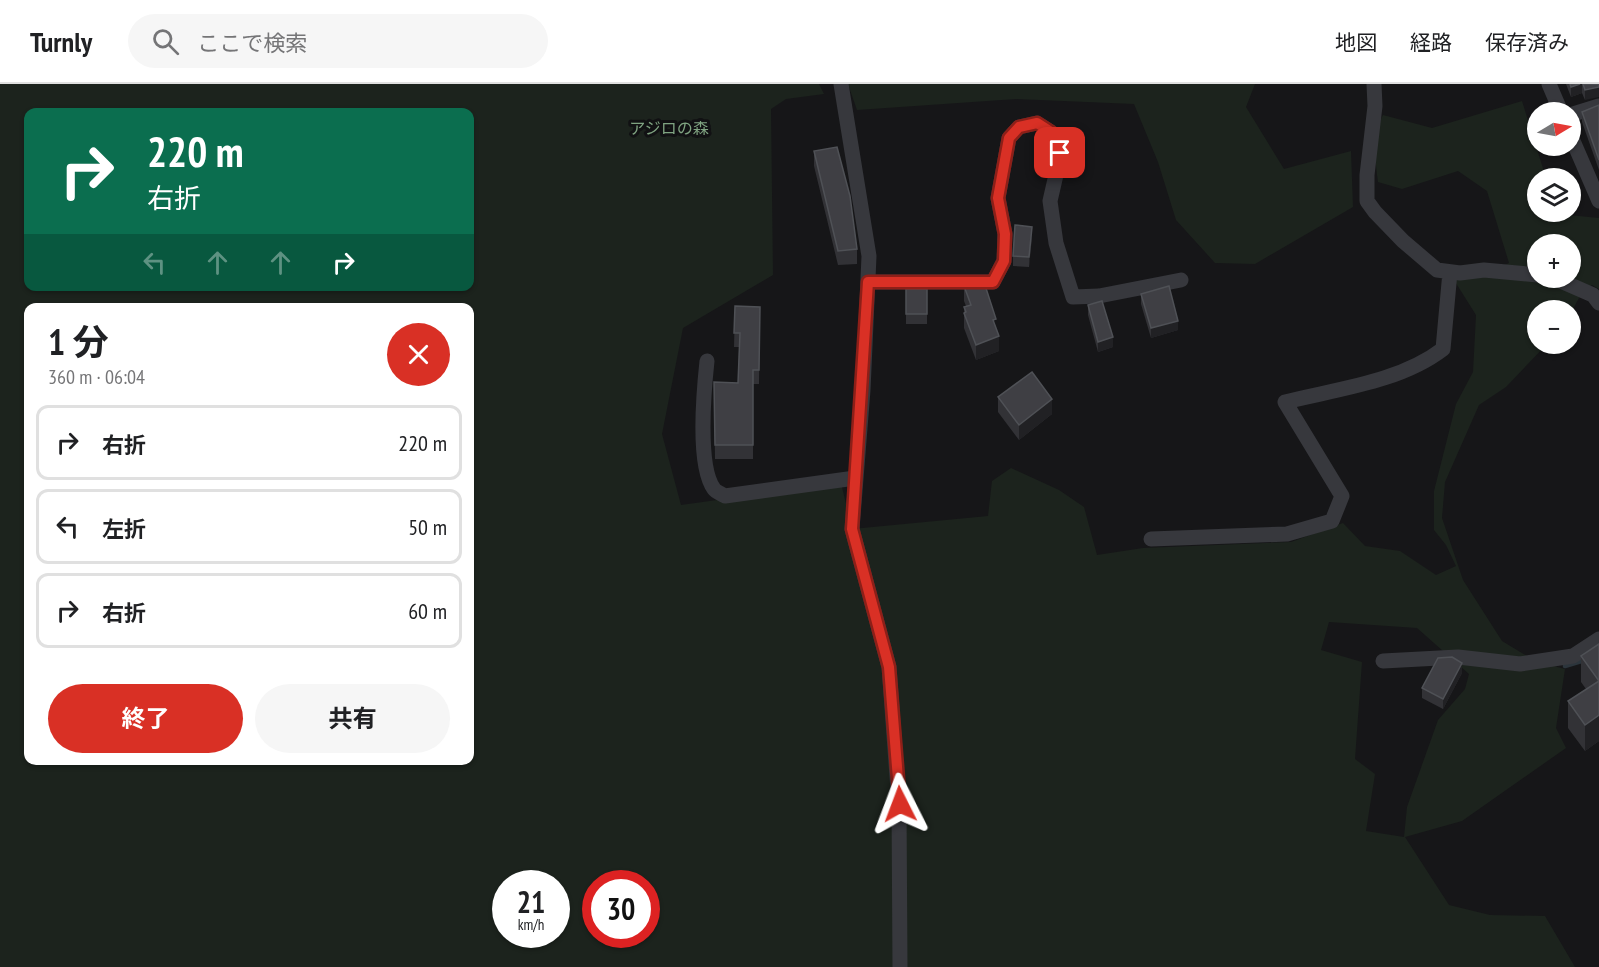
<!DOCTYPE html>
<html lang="ja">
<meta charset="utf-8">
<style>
body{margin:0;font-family:"PT Sans Narrow","Noto Sans JP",sans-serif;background:#f6f6f6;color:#202124;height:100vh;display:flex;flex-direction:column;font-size:22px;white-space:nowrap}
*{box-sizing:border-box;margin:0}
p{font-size:20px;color:#757577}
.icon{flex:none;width:33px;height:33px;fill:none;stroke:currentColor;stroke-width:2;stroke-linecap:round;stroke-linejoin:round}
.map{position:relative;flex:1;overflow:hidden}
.sheet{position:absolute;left:24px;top:219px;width:450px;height:462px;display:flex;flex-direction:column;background:#fff;border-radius:12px;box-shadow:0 2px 4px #0004}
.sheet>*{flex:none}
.top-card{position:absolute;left:24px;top:24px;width:450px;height:183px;border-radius:12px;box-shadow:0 2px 4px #0004;background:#0b6e4f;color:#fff;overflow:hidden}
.needle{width:39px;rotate:80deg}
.controls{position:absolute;left:1527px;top:18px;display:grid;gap:12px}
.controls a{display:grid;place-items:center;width:54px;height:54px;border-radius:50%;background:#fff;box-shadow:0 2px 4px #0004;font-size:30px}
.speed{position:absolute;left:492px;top:786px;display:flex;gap:12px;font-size:30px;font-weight:700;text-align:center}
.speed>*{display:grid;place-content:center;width:78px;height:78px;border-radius:50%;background:#fff;box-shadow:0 2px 4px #0004;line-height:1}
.speed small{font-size:15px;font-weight:400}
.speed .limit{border:9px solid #d22;background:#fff;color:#111}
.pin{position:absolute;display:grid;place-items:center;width:51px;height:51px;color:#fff;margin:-26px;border-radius:12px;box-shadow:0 3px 9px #0006}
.me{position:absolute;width:66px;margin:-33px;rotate:357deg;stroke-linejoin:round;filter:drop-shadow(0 0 4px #0008)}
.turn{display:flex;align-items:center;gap:21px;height:126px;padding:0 24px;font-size:27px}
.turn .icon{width:78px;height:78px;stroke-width:2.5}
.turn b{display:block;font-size:42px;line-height:51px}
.lanes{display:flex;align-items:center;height:57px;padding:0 24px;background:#0003;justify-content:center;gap:30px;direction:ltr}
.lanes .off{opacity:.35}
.round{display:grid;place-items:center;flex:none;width:63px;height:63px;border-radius:32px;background:#f6f6f6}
.overview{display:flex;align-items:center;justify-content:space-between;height:102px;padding:0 24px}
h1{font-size:36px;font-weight:700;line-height:45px}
.action{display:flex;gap:12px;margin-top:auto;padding:12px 24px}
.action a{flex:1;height:69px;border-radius:36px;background:#d93025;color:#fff;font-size:24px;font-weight:700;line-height:69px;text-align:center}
.action a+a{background:#f6f6f6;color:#202124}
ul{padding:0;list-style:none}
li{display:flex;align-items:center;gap:18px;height:75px;margin:0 12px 9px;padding:0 12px;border:3px solid #e0e0e0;border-radius:12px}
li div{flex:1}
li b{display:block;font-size:22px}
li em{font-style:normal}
header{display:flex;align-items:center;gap:36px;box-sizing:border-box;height:84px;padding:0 30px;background:#fff;border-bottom:2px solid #e0e0e0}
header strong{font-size:28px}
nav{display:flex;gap:33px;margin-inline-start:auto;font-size:21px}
.search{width:420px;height:54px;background:#f6f6f6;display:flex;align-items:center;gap:15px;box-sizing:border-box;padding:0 21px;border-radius:33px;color:#757577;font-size:22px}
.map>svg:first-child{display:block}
</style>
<header>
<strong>Turnly</strong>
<div class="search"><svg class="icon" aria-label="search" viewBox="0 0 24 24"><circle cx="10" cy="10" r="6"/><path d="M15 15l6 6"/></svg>ここで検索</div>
<nav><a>地図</a><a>経路</a><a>保存済み</a></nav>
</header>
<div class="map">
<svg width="1599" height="883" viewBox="0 0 1599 883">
<rect width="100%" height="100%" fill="#161618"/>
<path fill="#1c231d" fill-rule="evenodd" d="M 0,0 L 819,0 L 824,10 L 786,15 L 771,25 L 773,191 L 683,244 L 662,350 L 681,421 L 841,399 L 852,445 L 988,432 L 992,397 L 1011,384 L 1059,406 L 1084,423 L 1097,471 L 1143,464 L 1291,458 L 1343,439 L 1365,462 L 1400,467 L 1436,491 L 1456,482 L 1446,461 L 1434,446 L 1434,407 L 1456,320 L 1473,288 L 1476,231 L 1454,196 L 1479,193 L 1509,179 L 1487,107 L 1458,87 L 1402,105 L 1378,98 C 1375,76 1372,50 1383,31 L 1432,44 L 1522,17 L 1546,94 L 1538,94 L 1538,128 L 1599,134 L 1599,205 L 1592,201 C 1581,208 1576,218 1571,231 L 1570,226 L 1538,226 L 1538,260 L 1547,260 L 1506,303 L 1479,321 L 1445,398 L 1442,434 L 1463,496 L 1502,557 L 1535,577 L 1565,585 L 1556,644 L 1566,664 L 1462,737 L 1405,753 L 1449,821 L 1490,831 L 1545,832 L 1575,883 L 0,883 ZM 28,28 L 470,28 L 470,202 L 28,202 ZM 1538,160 L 1570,160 L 1570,194 L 1538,194 ZM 28,224 L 470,224 L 470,676 L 28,676 ZM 1329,538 L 1417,544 L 1469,590 L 1465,605 L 1438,636 L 1407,723 L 1404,753 L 1366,747 L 1375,690 L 1355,675 L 1362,578 L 1321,566 ZM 506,800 L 556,800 L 556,850 L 506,850 ZM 596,800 L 646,800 L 646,850 L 596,850 Z
M 848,0 L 1255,0 L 1246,23 L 1284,85 L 1351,67 L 1353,123 L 1255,180 L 1215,179 L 1176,136 L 1158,78 L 1134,20 L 1016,15 L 857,26 Z"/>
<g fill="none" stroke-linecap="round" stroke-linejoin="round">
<path stroke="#2c353c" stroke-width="4.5" d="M 1565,582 L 1585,576"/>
<path stroke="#37383d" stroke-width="15" d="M 841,0 L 869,172 L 863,306 L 852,445 L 889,583 L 899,720 L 900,883
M 1374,0 L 1375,22 L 1367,91 L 1367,117 L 1375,128 L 1403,157 L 1437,186 L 1460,189 L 1484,186 L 1538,191
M 1549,0 L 1561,28
M 1570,31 L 1599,22
M 1570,50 L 1599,117
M 1554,194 L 1593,211 L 1599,219
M 868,198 L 993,198 L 1004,177 L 1005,150 L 998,114 L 1009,54 L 1019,43 L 1037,39 L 1051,48 L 1061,69 L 1050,117 L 1056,159 L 1073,213 L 1099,212 L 1181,196
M 707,277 C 704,305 697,382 714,405 C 716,408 722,410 725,412 L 855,394
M 1151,455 L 1287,450 L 1332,437 L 1342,412 L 1285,318 C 1337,305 1400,298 1443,265 L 1450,188
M 1383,577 L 1458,573 L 1520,580 L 1573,572 L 1599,555"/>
</g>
<path fill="#323236" d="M 1566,0 L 1599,0 L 1585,16 L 1582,9 L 1571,13 Z
M 1599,21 L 1599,86 L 1582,38 L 1582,28 Z
M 814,67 L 857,165 L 857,180 L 838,181 L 814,82 Z
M 1032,153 L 1029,183 L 1013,182 L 1013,172 Z
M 964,202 L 996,245 L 999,267 L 976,276 L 964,244 L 964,223 L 966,222 L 964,217 Z
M 906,205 L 927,205 L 927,240 L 906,240 Z
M 1141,210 L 1178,246 L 1151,254 L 1141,220 Z
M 1088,221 L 1113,263 L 1098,268 L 1088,231 Z
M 735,222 L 760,223 L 759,300 L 753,300 L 753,375 L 715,375 L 714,298 L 738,299 L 739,263 L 734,263 Z
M 998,313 L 1052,330 L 1019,356 L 998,328 Z
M 1599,560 L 1599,657 L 1585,667 L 1568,644 L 1568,617 L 1586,605 L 1581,598 L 1581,572 Z
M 1462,589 L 1443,625 L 1422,614 L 1422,604 Z"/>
<path fill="#212124" d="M 1580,0 L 1582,0 L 1582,9 L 1571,13 L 1571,3 Z
M 1599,3 L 1599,13 L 1585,16 L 1585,6 Z
M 1032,143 L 1032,153 L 1029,183 L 1029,173 Z
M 1178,237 L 1178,246 L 1151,254 L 1151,244 Z
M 999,252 L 999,267 L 976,276 L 976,261 Z
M 1113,253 L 1113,263 L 1098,268 L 1098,258 Z
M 1052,315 L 1052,330 L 1019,356 L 1019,341 Z
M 1462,579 L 1462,589 L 1443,625 L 1443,615 Z
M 1599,631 L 1599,657 L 1585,667 L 1585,641 Z"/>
<path fill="#3f3f44" stroke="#4f5156" stroke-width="1.5" d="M 1570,0 L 1580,0 L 1571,3 Z
M 1583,0 L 1599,0 L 1599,3 L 1585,6 Z
M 1599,21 L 1599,76 L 1582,28 Z
M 837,63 L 850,112 L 857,165 L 838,167 L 814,67 Z
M 1015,141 L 1032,143 L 1029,173 L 1013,172 Z
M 983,195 L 996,235 L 993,236 L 999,252 L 976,261 L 964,229 L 966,228 L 964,223 L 971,221 L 964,202 Z
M 1169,202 L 1178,237 L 1151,244 L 1141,210 Z
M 906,205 L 927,205 L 927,230 L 906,230 Z
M 1102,217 L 1113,253 L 1098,258 L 1088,221 Z
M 735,222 L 760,223 L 759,286 L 753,286 L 753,361 L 715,361 L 714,298 L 738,299 L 740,249 L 734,249 Z
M 1032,288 L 1052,315 L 1019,341 L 998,313 Z
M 1599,560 L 1599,631 L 1585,641 L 1568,617 L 1599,597 L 1581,572 Z
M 1452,573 L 1462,579 L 1443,615 L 1422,604 L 1438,574 Z"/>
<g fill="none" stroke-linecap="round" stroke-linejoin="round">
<g stroke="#8d1f18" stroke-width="15">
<path id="route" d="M 900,720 L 889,583 L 852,445 L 868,198 L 993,198 L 1004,177 L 1005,150 L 998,114 L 1009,54 L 1019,43 L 1037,39 L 1051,48 L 1060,69"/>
</g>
<use href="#route" stroke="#d93025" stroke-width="10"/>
</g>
<g text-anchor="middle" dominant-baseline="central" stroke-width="6" stroke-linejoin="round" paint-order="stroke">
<g font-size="16" fill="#7fa381" stroke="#111113">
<text x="669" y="44">アジロの森</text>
</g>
</g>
</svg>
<div class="controls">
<a><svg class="needle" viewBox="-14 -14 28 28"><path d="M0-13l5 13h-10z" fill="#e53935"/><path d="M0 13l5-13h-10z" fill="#757577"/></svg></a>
<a><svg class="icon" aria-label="layers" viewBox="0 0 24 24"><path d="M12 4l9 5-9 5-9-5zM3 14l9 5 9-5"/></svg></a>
<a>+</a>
<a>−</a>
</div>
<div class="speed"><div>21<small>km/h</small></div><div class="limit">30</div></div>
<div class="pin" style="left:1060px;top:69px;background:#d93025"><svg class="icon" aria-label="arrive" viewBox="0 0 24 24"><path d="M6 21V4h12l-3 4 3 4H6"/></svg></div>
<svg class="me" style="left:900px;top:720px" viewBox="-20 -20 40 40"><path d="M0-17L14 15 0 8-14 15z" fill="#d93025" stroke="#fff" stroke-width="4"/></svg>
<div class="top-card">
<div class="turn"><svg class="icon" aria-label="right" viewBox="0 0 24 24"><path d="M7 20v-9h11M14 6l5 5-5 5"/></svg><div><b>220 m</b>右折</div></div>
<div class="lanes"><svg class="icon off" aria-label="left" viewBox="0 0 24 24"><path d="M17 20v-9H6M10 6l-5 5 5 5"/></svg><svg class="icon off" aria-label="ahead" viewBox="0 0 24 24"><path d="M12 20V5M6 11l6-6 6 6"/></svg><svg class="icon off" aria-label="ahead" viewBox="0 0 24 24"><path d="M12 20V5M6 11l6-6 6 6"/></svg><svg class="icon" aria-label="right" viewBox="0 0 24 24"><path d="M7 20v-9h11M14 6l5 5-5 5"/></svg></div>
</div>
<section class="sheet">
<div class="overview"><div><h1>1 分</h1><p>360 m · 06:04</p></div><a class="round" style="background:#d93025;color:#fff"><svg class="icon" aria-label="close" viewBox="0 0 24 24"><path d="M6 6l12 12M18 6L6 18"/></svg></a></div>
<ul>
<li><svg class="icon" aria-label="right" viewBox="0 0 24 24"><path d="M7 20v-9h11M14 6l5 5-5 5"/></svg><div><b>右折</b></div><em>220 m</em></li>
<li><svg class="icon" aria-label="left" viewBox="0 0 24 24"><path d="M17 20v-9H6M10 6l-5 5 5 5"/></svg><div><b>左折</b></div><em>50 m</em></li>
<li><svg class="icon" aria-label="right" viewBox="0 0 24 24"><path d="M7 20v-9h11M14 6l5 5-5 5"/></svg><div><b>右折</b></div><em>60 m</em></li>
</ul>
<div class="action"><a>終了</a><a>共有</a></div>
</section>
</div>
